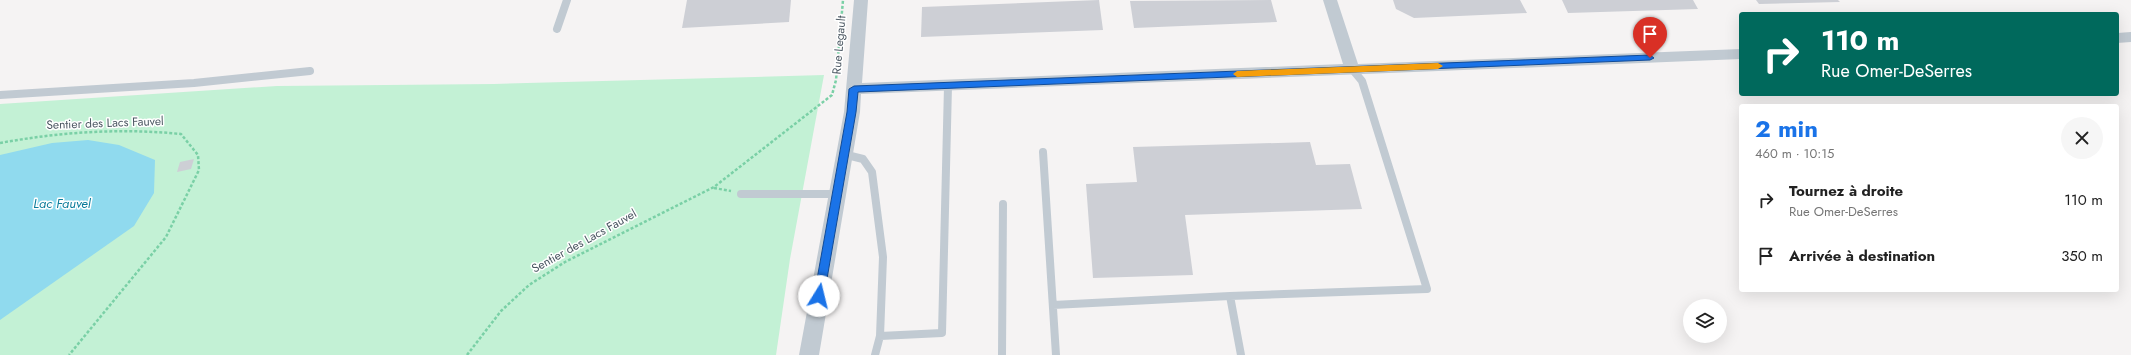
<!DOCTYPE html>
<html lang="fr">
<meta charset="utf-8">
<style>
body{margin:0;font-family:Jost,sans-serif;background:#f6f6f6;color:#222;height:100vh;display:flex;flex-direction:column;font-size:15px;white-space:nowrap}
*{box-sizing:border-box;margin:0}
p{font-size:13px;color:#767676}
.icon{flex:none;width:22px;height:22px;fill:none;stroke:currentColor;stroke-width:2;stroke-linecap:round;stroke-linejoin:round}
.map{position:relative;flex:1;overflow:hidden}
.details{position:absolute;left:1739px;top:104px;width:380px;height:188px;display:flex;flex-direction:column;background:#fff;border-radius:4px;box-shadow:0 4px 16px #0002}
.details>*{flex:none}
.hud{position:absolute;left:1739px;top:12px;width:380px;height:84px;border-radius:4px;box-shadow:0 4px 16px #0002;background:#00695c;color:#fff;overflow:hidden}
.buttons{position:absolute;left:1683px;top:299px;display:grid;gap:8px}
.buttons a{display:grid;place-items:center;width:44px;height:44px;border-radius:50%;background:#fff;box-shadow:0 4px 16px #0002;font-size:20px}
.pin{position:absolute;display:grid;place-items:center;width:34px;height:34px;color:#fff;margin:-41px -17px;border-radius:50% 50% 50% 0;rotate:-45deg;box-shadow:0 0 4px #0007}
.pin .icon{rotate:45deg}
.me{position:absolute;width:44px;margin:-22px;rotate:9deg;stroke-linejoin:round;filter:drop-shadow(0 0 3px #0008)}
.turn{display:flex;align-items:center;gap:14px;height:84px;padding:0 16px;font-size:18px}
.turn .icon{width:52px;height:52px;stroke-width:2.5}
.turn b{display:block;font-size:28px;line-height:34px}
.round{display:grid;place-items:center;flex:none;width:42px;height:42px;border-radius:21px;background:#f6f6f6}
.headline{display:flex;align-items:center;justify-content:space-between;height:68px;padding:0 16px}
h1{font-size:24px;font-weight:700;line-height:30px;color:#1a73e8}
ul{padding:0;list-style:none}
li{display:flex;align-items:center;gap:12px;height:56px;padding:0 16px}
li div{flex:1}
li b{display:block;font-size:15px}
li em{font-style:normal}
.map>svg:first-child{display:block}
</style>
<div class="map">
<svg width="2131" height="355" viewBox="0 0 2131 355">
<rect width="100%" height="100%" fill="#f5f3f3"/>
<path fill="#c3f1d5" d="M 824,75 L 790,259 L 776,355 L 0,355 L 0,104 L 277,86 L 494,84 Z"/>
<path fill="#90daee" d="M 88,140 L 119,145 L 155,160 L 154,193 L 134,226 L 0,320 L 0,155 L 52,143 Z"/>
<path fill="#cdcfd5" d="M 687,0 L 791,0 L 789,22 L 682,28 Z
M 1099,0 L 1103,30 L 921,37 L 922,7 Z
M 1271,0 L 1277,22 L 1134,28 L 1130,1 Z
M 1393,0 L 1520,0 L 1527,13 L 1414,18 L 1396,9 Z
M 1562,0 L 1693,0 L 1698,9 L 1568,13 Z
M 1756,0 L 1838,0 L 1840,2 L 1759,4 Z
M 1310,142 L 1316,165 L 1350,164 L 1362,209 L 1185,215 L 1193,275 L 1093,278 L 1086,184 L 1137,182 L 1133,147 Z
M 194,159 L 191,169 L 177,172 L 180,162 Z"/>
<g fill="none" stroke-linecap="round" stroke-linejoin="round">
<path stroke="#7ad0a6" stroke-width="2.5" stroke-dasharray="3 2" stroke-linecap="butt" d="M 0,143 C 60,132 120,128 181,134 L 198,155 L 199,170 L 166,237 L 69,355
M 714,188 L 731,191
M 467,355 L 501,311 L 529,285 L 565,262 L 714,187 L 832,95 L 836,80 L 843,0"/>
<path stroke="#c1cad2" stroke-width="8" d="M 557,29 L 567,0
M 0,95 L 194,83 L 310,71
M 1043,152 L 1056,355
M 843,154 L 863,159 L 872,172 L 883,257 L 880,336 L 875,355
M 741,194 L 836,194
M 1230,296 L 1427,289 L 1362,81 L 1352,69
M 1053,305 L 1230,296 L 1241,355
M 880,336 L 942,333 L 948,86
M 1002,355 L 1003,204"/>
<path fill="#c1cad2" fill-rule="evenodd" d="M 854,0 L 868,0 L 862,83 L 1343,64 L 1323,0 L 1337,0 L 1358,64 L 1741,49 L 1741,59 L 861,94 L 860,112 L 819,355 L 799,355 L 844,112 Z
M 2131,32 L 2131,42 L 2117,43 L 2117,33 Z"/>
</g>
<path fill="#1a73e8" stroke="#114b97" d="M 1650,55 L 1654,58 L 1650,60 L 858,92 L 856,112 L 824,296 L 819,300 L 814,296 L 847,112 L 849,89 L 854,86 Z"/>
<path fill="#f59e0b" d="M 1438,63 L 1443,66 L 1438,69 L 1237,77 L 1233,74 L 1237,71 Z"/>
<g text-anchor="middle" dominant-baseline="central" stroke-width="3" stroke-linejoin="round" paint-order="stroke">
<g font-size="12" fill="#4a5661" stroke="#fff">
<text transform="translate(839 45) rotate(-85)">Rue Legault</text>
<text transform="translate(105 123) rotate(-2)">Sentier des Lacs Fauvel</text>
<text transform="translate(584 241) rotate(-29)">Sentier des Lacs Fauvel</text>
</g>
<g font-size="13" font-style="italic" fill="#0c7c9b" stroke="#fff">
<text x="62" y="203">Lac Fauvel</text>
</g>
</g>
</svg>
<div class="buttons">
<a><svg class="icon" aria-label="layers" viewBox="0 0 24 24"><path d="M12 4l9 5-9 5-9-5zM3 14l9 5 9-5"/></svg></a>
</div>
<div class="pin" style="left:1650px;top:58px;background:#d93025"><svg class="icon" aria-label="arrive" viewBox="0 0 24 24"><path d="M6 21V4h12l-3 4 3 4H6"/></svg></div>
<svg class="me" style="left:819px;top:296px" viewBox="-20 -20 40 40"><circle r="19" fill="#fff"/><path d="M0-13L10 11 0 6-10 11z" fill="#1a73e8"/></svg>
<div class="hud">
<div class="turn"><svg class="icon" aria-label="right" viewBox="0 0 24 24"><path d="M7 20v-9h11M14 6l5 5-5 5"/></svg><div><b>110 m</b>Rue Omer-DeSerres</div></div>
</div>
<section class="details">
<div class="headline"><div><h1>2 min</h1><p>460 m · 10:15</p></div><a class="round"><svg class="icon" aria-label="close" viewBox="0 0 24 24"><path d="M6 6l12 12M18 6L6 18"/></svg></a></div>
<ul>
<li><svg class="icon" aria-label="right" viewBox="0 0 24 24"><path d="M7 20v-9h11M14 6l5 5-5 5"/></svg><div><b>Tournez à droite</b><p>Rue Omer-DeSerres</p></div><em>110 m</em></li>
<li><svg class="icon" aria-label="arrive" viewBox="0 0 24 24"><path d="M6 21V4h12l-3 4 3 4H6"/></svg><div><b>Arrivée à destination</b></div><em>350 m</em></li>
</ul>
</section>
</div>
